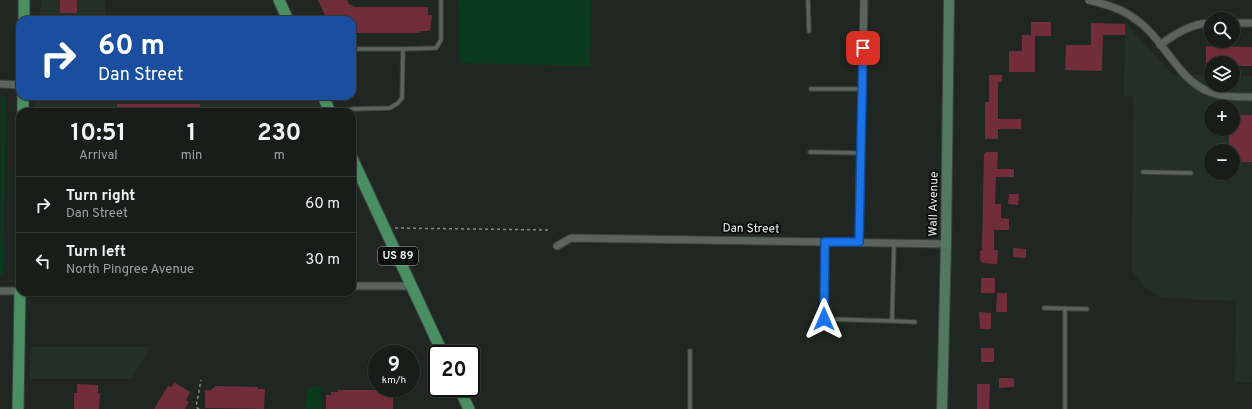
<!DOCTYPE html>
<meta charset="utf-8">
<style>
body{margin:0;font-family:Overpass,sans-serif;background:#212623;color:#f1f3f6;height:100vh;display:flex;flex-direction:column;font-size:15px;white-space:nowrap}
*{box-sizing:border-box;margin:0}
p{font-size:13px;color:#9fa2a2}
.icon{flex:none;width:22px;height:22px;fill:none;stroke:currentColor;stroke-width:2;stroke-linecap:round;stroke-linejoin:round}
.map{position:relative;flex:1;overflow:hidden}
.details{position:absolute;left:16px;top:108px;width:340px;height:188px;display:flex;flex-direction:column;background:#181d1a;border-radius:12px;box-shadow:0 1px 3px #0004,0 0 0 1px #363b39}
.details>*{flex:none}
.top-card{position:absolute;left:16px;top:16px;width:340px;height:84px;border-radius:12px;box-shadow:0 1px 3px #0004,0 0 0 1px #363b39;background:#1a4fa0;color:#fff;overflow:hidden}
.buttons{position:absolute;left:1204px;top:12px;display:grid;gap:8px}
.buttons a{display:grid;place-items:center;width:36px;height:36px;border-radius:50%;background:#181d1a;box-shadow:0 1px 3px #0004,0 0 0 1px #363b39;font-size:20px}
.speed{position:absolute;left:368px;top:345px;display:flex;gap:8px;font-size:20px;font-weight:700;text-align:center}
.speed>*{display:grid;place-content:center;width:52px;height:52px;border-radius:50%;background:#181d1a;box-shadow:0 1px 3px #0004,0 0 0 1px #363b39;line-height:1}
.speed small{font-size:10px;font-weight:400}
.speed .limit{border:2px solid #111;border-radius:6px;background:#fff;color:#111}
.pin{position:absolute;display:grid;place-items:center;width:34px;height:34px;color:#fff;margin:-17px;border-radius:8px;box-shadow:0 2px 6px #0006}
.me{position:absolute;width:44px;margin:-22px;rotate:0deg;stroke-linejoin:round;filter:drop-shadow(0 0 3px #0008)}
.turn{display:flex;align-items:center;gap:14px;height:84px;padding:0 16px;font-size:18px}
.turn .icon{width:52px;height:52px;stroke-width:2.5}
.turn b{display:block;font-size:28px;line-height:34px}
.eta{display:flex;justify-content:space-evenly;align-items:center;height:68px;text-align:center}
.eta b{font-size:24px;font-weight:700;line-height:28px}
ul{padding:0;list-style:none}
li{display:flex;align-items:center;gap:12px;height:56px;padding:0 16px;border-top:1px solid #363b39}
li div{flex:1}
li b{display:block;font-size:15px}
li em{font-style:normal}
.map>svg:first-child{display:block}
</style>
<div class="map">
<svg width="1252" height="409" viewBox="0 0 1252 409">
<rect width="100%" height="100%" fill="#202722"/>
<path fill="#243027" fill-rule="evenodd" d="M 41,0 L 105,0 L 105,17 L 40,17 Z
M 1125,23 L 1173,75 L 1211,75 L 1211,85 L 1233,85 L 1233,76 L 1252,76 L 1252,382 L 1235,382 L 1236,301 L 1162,298 L 1143,286 L 1132,270 L 1133,97 L 1124,96 ZM 1211,107 L 1233,107 L 1233,129 L 1211,129 ZM 1211,151 L 1233,151 L 1233,173 L 1211,173 Z
M 35,96 L 315,96 L 322,112 L 35,112 Z
M 31,347 L 149,347 L 148,352 L 131,379 L 30,379 Z"/>
<path fill="#093a1c" d="M 459,0 L 591,0 L 590,66 L 460,63 Z
M 1,97 L 6,97 L 3,275 L 0,275 Z
M 307,387 L 321,387 L 321,409 L 306,409 Z"/>
<path fill="#712e3a" d="M 60,0 L 77,0 L 77,13 L 60,13 Z
M 318,0 L 347,0 L 349,4 L 355,7 L 428,7 L 428,15 L 432,15 L 430,31 L 420,31 L 420,33 L 352,33 L 352,20 L 327,20 Z
M 1031,22 L 1051,22 L 1051,36 L 1035,36 L 1035,72 L 1009,72 L 1009,51 L 1022,51 L 1022,35 L 1031,35 Z
M 1091,23 L 1125,24 L 1125,35 L 1103,35 L 1102,71 L 1065,70 L 1066,45 L 1091,45 Z
M 1206,46 L 1252,47 L 1252,66 L 1233,66 L 1233,63 L 1206,63 Z
M 989,75 L 1002,75 L 1002,82 L 998,82 L 998,119 L 1021,119 L 1021,129 L 998,129 L 998,139 L 985,139 L 985,102 L 989,102 Z
M 117,104 L 200,104 L 200,112 L 117,112 Z
M 1233,115 L 1252,115 L 1252,162 L 1233,162 L 1233,151 L 1229,151 L 1229,129 L 1233,129 Z
M 986,152 L 998,152 L 997,169 L 1014,169 L 1014,177 L 996,177 L 995,204 L 1001,204 L 1001,218 L 1009,219 L 1009,230 L 994,230 L 994,250 L 998,250 L 997,264 L 981,263 L 982,261 L 980,261 L 980,251 L 982,251 L 982,249 L 984,154 Z
M 1009,194 L 1019,194 L 1018,205 L 1008,204 Z
M 1013,248 L 1026,249 L 1026,258 L 1013,257 Z
M 981,278 L 995,278 L 995,293 L 981,293 Z
M 997,293 L 1007,293 L 1007,312 L 996,312 Z
M 979,312 L 991,313 L 991,329 L 980,329 Z
M 981,348 L 994,348 L 994,362 L 981,362 Z
M 999,378 L 1014,378 L 1014,387 L 999,388 Z
M 174,382 L 190,392 L 186,400 L 189,402 L 185,409 L 154,409 L 168,386 L 172,387 Z
M 77,384 L 98,385 L 98,393 L 100,393 L 99,409 L 74,409 L 74,393 L 77,393 Z
M 977,384 L 990,384 L 989,409 L 977,409 Z
M 215,386 L 258,387 L 258,389 L 265,389 L 264,409 L 205,408 L 205,390 L 212,390 L 212,388 L 215,388 Z
M 338,390 L 382,390 L 382,392 L 393,395 L 393,409 L 326,409 L 326,395 L 331,395 L 331,392 L 338,392 Z"/>
<g fill="none" stroke-linecap="round" stroke-linejoin="round">
<g stroke="#3b413c" stroke-width="5.5">
<path id="lane" d="M 808,0 L 809,31
M 352,49 L 403,49
M 811,89 L 861,89
M 342,112 L 353,109 L 390,108 L 398,103 L 402,98 L 403,49 L 436,48 L 441,40 L 441,0
M 810,152 L 860,153
M 1143,172 L 1191,173
M 825,242 L 825,319 L 892,321 L 894,244
M 1044,308 L 1087,309
M 1065,308 L 1065,409
M 892,321 L 915,322
M 690,409 L 690,351"/>
</g>
<g stroke="#3b413c" stroke-width="9">
<path id="street" d="M 1089,0 C 1112,6 1126,10 1144,26 C 1166,45 1181,82 1210,92 C 1223,97 1238,97 1252,97
M 1233,23 L 1252,23
M 1160,45 C 1175,34 1192,23 1211,23
M 0,84 L 20,85
M 859,242 L 864,0
M 557,246 L 571,238 L 946,244
M 352,286 L 412,286
M 0,291 L 20,291"/>
</g>
<g stroke="#3b413c" stroke-width="12">
<path id="secondary" d="M 942,409 L 946,244 L 949,0"/>
</g>
<g stroke="#3b413c" stroke-width="13">
<path id="primary" d="M 279,0 L 288,20
M 24,20 L 24,0
M 323,96 L 330,112
M 23,112 L 23,96
M 352,158 L 443,354
M 459,388 L 469,409
M 18,409 L 20,292"/>
</g>
<path stroke="#858b87" stroke-width="1.5" stroke-dasharray="3 3" stroke-linecap="butt" d="M 395,228 L 549,230
M 199,409 L 196,407 L 201,380"/>
<use href="#lane" stroke="#5b635d" stroke-width="3.5"/>
<use href="#street" stroke="#5b635d" stroke-width="7"/>
<use href="#secondary" stroke="#52795f" stroke-width="10"/>
<use href="#primary" stroke="#498f61" stroke-width="11"/>
</g>
<g fill="none" stroke-linecap="round" stroke-linejoin="round">
<g stroke="#114b97" stroke-width="10">
<path id="route" d="M 824,319 L 825,242 L 859,242 L 863,48"/>
</g>
<use href="#route" stroke="#1a73e8" stroke-width="7"/>
</g>
<g text-anchor="middle" dominant-baseline="central" stroke-width="4" stroke-linejoin="round" paint-order="stroke">
<rect fill="#0c0f0d" stroke="#a7aca8" stroke-width="1" x="378" y="247" width="40" height="18" rx="3"/>
<g font-size="11" font-weight="bold" fill="#eaefeb">
<text x="398" y="256">US 89</text>
</g>
<g font-size="12" fill="#eaefeb" stroke="#0c0f0d">
<text transform="translate(934 204) rotate(-89)">Wall Avenue</text>
<text transform="translate(751 229) rotate(1)">Dan Street</text>
</g>
</g>
</svg>
<div class="buttons">
<a><svg class="icon" aria-label="search" viewBox="0 0 24 24"><circle cx="10" cy="10" r="6"/><path d="M15 15l6 6"/></svg></a>
<a><svg class="icon" aria-label="layers" viewBox="0 0 24 24"><path d="M12 4l9 5-9 5-9-5zM3 14l9 5 9-5"/></svg></a>
<a>+</a>
<a>−</a>
</div>
<div class="speed"><div>9<small>km/h</small></div><div class="limit">20</div></div>
<div class="pin" style="left:863px;top:48px;background:#d93025"><svg class="icon" aria-label="arrive" viewBox="0 0 24 24"><path d="M6 21V4h12l-3 4 3 4H6"/></svg></div>
<svg class="me" style="left:824px;top:319px" viewBox="-20 -20 40 40"><path d="M0-17L14 15 0 8-14 15z" fill="#1a73e8" stroke="#fff" stroke-width="4"/></svg>
<div class="top-card">
<div class="turn"><svg class="icon" aria-label="right" viewBox="0 0 24 24"><path d="M7 20v-9h11M14 6l5 5-5 5"/></svg><div><b>60 m</b>Dan Street</div></div>
</div>
<section class="details">
<div class="eta">
<div><b>10:51</b><p>Arrival</p></div>
<div><b>1</b><p>min</p></div>
<div><b>230</b><p>m</p></div>
</div>
<ul>
<li><svg class="icon" aria-label="right" viewBox="0 0 24 24"><path d="M7 20v-9h11M14 6l5 5-5 5"/></svg><div><b>Turn right</b><p>Dan Street</p></div><em>60 m</em></li>
<li><svg class="icon" aria-label="left" viewBox="0 0 24 24"><path d="M17 20v-9H6M10 6l-5 5 5 5"/></svg><div><b>Turn left</b><p>North Pingree Avenue</p></div><em>30 m</em></li>
</ul>
</section>
</div>
